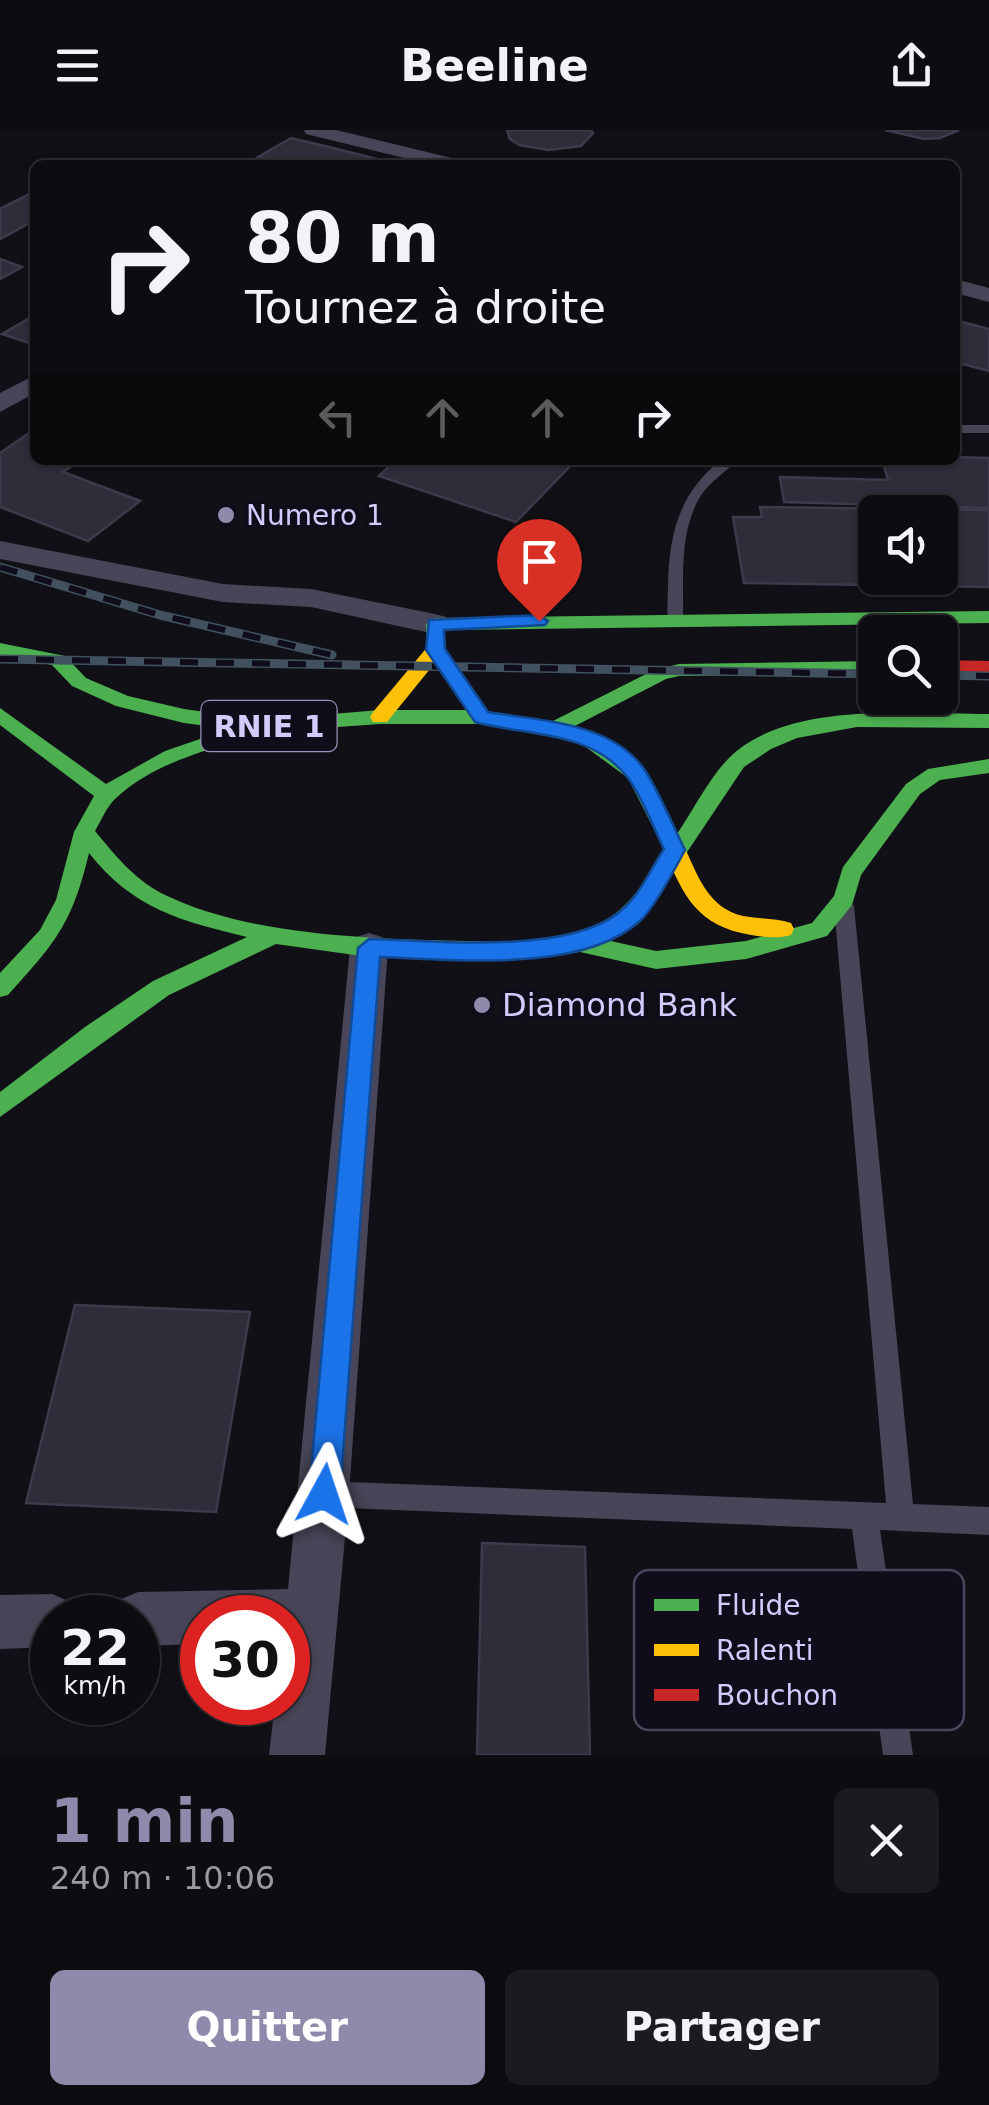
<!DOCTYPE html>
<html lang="fr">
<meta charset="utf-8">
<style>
body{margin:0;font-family:"DejaVu Sans",sans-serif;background:#1b1a1e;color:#f1f3f6;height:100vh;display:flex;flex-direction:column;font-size:38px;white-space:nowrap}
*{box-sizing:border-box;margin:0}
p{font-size:32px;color:#9a9b9f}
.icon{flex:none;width:55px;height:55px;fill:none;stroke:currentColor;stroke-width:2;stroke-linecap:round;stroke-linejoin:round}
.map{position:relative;height:1625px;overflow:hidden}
.drawer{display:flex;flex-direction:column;background:#0d0c10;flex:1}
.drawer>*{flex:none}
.banner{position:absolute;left:30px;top:30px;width:930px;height:305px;border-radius:15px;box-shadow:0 2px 8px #0004,0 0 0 2px #2d2c30;background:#0d0c10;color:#f1f3f6;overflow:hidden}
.controls{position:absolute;left:858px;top:365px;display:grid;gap:20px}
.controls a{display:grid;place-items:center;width:100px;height:100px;border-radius:15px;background:#0d0c10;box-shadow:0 2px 8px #0004,0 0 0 2px #2d2c30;font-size:50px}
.speed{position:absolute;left:30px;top:1465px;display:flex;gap:20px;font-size:50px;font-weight:700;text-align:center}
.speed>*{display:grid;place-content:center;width:130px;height:130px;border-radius:50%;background:#0d0c10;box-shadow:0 2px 8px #0004,0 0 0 2px #2d2c30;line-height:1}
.speed small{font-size:25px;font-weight:400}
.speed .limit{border:15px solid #d22;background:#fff;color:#111}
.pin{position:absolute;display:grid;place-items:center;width:85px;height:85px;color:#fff;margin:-102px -42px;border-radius:50% 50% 50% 0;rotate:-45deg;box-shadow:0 0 10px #0007}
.pin .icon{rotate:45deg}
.me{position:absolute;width:110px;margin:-55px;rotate:5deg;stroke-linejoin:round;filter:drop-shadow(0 0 8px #0008)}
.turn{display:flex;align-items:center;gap:35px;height:210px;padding:0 50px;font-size:45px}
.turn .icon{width:130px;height:130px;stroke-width:2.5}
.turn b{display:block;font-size:70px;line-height:85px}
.lanes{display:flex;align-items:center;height:95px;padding:0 50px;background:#0003;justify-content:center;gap:50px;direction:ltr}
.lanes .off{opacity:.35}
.round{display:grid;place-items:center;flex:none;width:105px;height:105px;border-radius:15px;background:#1b1a1e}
.overview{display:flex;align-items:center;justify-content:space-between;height:170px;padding:0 50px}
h1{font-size:60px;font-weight:700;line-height:75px;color:#9089ab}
.primary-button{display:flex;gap:20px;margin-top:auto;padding:20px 50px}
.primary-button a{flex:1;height:115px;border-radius:15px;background:#9089ab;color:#fff;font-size:40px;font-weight:700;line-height:115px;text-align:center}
.primary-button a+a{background:#1b1a1e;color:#f1f3f6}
header{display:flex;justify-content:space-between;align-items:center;height:130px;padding:0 50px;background:#0d0c10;font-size:45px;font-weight:700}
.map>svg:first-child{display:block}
</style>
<header><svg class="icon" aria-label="menu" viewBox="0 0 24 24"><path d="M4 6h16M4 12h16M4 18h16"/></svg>Beeline<svg class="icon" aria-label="share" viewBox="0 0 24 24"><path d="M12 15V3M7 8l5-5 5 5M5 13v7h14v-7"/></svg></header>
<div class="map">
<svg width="989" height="1625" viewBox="0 0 989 1625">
<rect width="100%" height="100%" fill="#111016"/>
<path fill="#302c3a" stroke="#3f3a4b" stroke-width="2.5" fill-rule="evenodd" d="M 507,0 L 591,0 L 593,3 L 581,16 L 548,20 L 519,15 L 510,9 Z
M 885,0 L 959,0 L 940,8 L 924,9 Z
M 291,8 L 333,18 L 377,29 L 368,35 L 316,35 L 299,31 L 289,35 L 258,27 Z
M 35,61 L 35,90 L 0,109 L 0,79 Z
M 0,129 L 22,137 L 0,149 Z
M 35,185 L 35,215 L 2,204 Z
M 955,190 L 989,199 L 989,241 L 955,232 Z
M 35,299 L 35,330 L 80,330 L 63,342 L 140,371 L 88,411 L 0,377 L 0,323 Z
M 955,327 L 989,328 L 989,378 L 784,372 L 780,347 L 888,350 L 882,330 L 955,330 Z
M 396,330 L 576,330 L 516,392 L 379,346 Z
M 760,377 L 989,380 L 989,457 L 744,453 L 733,387 L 762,387 ZM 875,382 L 940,382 L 940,448 L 875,448 Z
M 75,1175 L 250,1182 L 216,1382 L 26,1373 Z
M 482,1413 L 585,1417 L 590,1625 L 477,1625 Z"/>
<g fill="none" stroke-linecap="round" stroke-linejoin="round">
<path fill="#474557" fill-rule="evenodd" d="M 955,295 L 989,295 L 989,303 L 955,303 Z
M 721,330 L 737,330 C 726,342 712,350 702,364 C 678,400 684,450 683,491 L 675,496 L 669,495 C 666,483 668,469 668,456 C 669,404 679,363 721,330 Z
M 844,768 L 854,776 L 913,1374 L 989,1377 L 989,1405 L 880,1400 L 913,1625 L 883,1625 L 852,1399 L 324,1377 L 315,1373 L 311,1364 L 315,1355 L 324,1351 L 886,1373 L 834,776 Z"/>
<path fill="#474557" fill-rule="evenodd" d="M 304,0 L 336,0 L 464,31 L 467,35 L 433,35 L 306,4 Z
M 955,149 L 989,158 L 989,172 L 955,163 Z
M 35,245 L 35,263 L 0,282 L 0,263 Z
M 0,411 L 223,454 L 311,459 L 435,484 L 446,487 L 450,494 L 446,501 L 435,504 L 311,477 L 223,472 L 0,429 Z
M 369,803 L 382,807 L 388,818 L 349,1364 L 325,1625 L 269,1625 L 275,1572 L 288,1572 L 288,1488 L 202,1488 L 202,1514 L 138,1516 L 138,1488 L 112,1488 L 119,1470 L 138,1462 L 288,1459 L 350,818 L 356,807 Z
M 52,1464 L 71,1472 L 77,1488 L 52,1488 L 52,1517 L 0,1519 L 0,1465 Z"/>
<path fill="#4caf50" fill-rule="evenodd" d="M 989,481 L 989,493 L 444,500 L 445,519 L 487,581 L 549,593 L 654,540 L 679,534 L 875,531 L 875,543 L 679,546 L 666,549 L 573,597 L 592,601 L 643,638 L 677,704 C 694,679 709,648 729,628 C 786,570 916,584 989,584 L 989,598 L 857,597 L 797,608 L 771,619 L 744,637 L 641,791 L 606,810 L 656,821 L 746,811 L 812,793 L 834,766 L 843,737 L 906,654 L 928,639 L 989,629 L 989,643 L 940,650 L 920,664 L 861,745 L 852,775 L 827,806 L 746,829 L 656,839 L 580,822 L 508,830 L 369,827 L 276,814 L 169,865 L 0,987 L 0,962 L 85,897 L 153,851 L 247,807 C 181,791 133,779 89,723 C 72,794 56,812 8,865 L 0,867 L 0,843 L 40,800 L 56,770 L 74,702 L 94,666 L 0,595 L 0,578 L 106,654 L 165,621 L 229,599 L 184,593 L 116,576 L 72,556 L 52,535 L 0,525 L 0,513 L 65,526 L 86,548 L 128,566 L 184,579 L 261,590 L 380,580 L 467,580 L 427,519 L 426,494 L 435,488 ZM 380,594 L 481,594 L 579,612 L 628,648 L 665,721 C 637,762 628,783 580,803 C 550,815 498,812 466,811 C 372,809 246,806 161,763 C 133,748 115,725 95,701 C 101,691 107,676 116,668 C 151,635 205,620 251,607 L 253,603 Z"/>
<path fill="#ffc107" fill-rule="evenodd" d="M 436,513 L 443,515 L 443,523 L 387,592 L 373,592 L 370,587 L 373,582 L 429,515 Z
M 675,712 L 683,714 C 697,743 707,778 743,786 C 759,789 775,788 791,793 L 794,799 L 791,805 C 778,809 764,807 751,805 C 697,796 684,767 664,720 Z"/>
<path fill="#c62828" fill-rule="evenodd" d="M 940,530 L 989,531 L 989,543 L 940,542 Z"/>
<g stroke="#41515f" stroke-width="9">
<path id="rail" d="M 0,437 L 160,485 L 332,525
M 0,529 L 875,544
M 940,545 L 989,546"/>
</g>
<use href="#rail" stroke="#100c1a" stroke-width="6" stroke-dasharray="18" stroke-linecap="butt"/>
</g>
<path fill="#1a73e8" stroke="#114b97" stroke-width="2.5" d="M 539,485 L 548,491 L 545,495 L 444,500 L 445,519 L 488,582 C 540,591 614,592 646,642 C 661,666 672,694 685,720 C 675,739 655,777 640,791 C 581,844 454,829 380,827 L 340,1364 L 335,1374 L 324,1379 L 314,1374 L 309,1364 L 358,818 L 369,809 C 436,810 575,827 625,777 C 641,762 652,737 664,719 C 653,697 643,668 628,648 C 592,600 526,606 475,592 L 426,520 L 429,490 Z"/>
<g fill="#9089ab" stroke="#100c1a" stroke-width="4">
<circle cx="226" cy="385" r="10"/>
<circle cx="482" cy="875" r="10"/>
</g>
<g text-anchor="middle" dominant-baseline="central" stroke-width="8" stroke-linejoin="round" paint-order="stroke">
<g font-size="28" fill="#d4cafb" stroke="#100c1a" text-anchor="start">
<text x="246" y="385">Numero 1</text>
</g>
<rect fill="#100c1a" stroke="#9991b8" stroke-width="2.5" x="201.5" y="571" width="135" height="50" rx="8"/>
<g font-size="30" font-weight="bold" fill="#d4cafb">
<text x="269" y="596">RNIE 1</text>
</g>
<g font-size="32" fill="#d4cafb" stroke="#100c1a" text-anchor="start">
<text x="502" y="875">Diamond Bank</text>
</g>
</g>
<rect x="634" y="1440" width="330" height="160" rx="15" fill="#100c1a" stroke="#4b455e" stroke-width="2.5"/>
<rect x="654" y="1469" width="45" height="12" fill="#4caf50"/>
<rect x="654" y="1514" width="45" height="12" fill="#ffc107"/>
<rect x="654" y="1559" width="45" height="12" fill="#c62828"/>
<g font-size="28" fill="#d4cafb">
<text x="716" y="1485">Fluide</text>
<text x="716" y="1530">Ralenti</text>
<text x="716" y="1575">Bouchon</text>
</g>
</svg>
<div class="controls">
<a><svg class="icon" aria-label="sound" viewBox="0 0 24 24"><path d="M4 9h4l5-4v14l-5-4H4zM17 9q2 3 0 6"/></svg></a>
<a><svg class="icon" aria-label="search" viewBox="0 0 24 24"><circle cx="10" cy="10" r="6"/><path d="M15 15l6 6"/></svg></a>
</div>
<div class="speed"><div>22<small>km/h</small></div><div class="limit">30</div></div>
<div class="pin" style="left:539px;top:491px;background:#d93025"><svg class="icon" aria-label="arrive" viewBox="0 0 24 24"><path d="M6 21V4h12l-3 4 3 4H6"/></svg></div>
<svg class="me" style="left:324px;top:1364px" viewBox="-20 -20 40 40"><path d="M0-17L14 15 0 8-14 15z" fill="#1a73e8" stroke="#fff" stroke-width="4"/></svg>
<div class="banner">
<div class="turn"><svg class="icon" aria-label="right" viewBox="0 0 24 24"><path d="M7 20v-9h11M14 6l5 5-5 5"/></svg><div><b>80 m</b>Tournez à droite</div></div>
<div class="lanes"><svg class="icon off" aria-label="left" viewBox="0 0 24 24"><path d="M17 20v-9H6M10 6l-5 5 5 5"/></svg><svg class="icon off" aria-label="ahead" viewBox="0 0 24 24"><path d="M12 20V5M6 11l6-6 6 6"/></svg><svg class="icon off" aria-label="ahead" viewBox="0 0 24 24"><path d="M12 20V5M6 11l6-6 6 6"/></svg><svg class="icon" aria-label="right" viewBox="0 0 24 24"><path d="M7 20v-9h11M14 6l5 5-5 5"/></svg></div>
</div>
</div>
<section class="drawer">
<div class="overview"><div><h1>1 min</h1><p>240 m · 10:06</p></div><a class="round"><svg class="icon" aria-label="close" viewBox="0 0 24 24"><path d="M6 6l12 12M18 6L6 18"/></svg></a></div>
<div class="primary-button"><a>Quitter</a><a>Partager</a></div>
</section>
